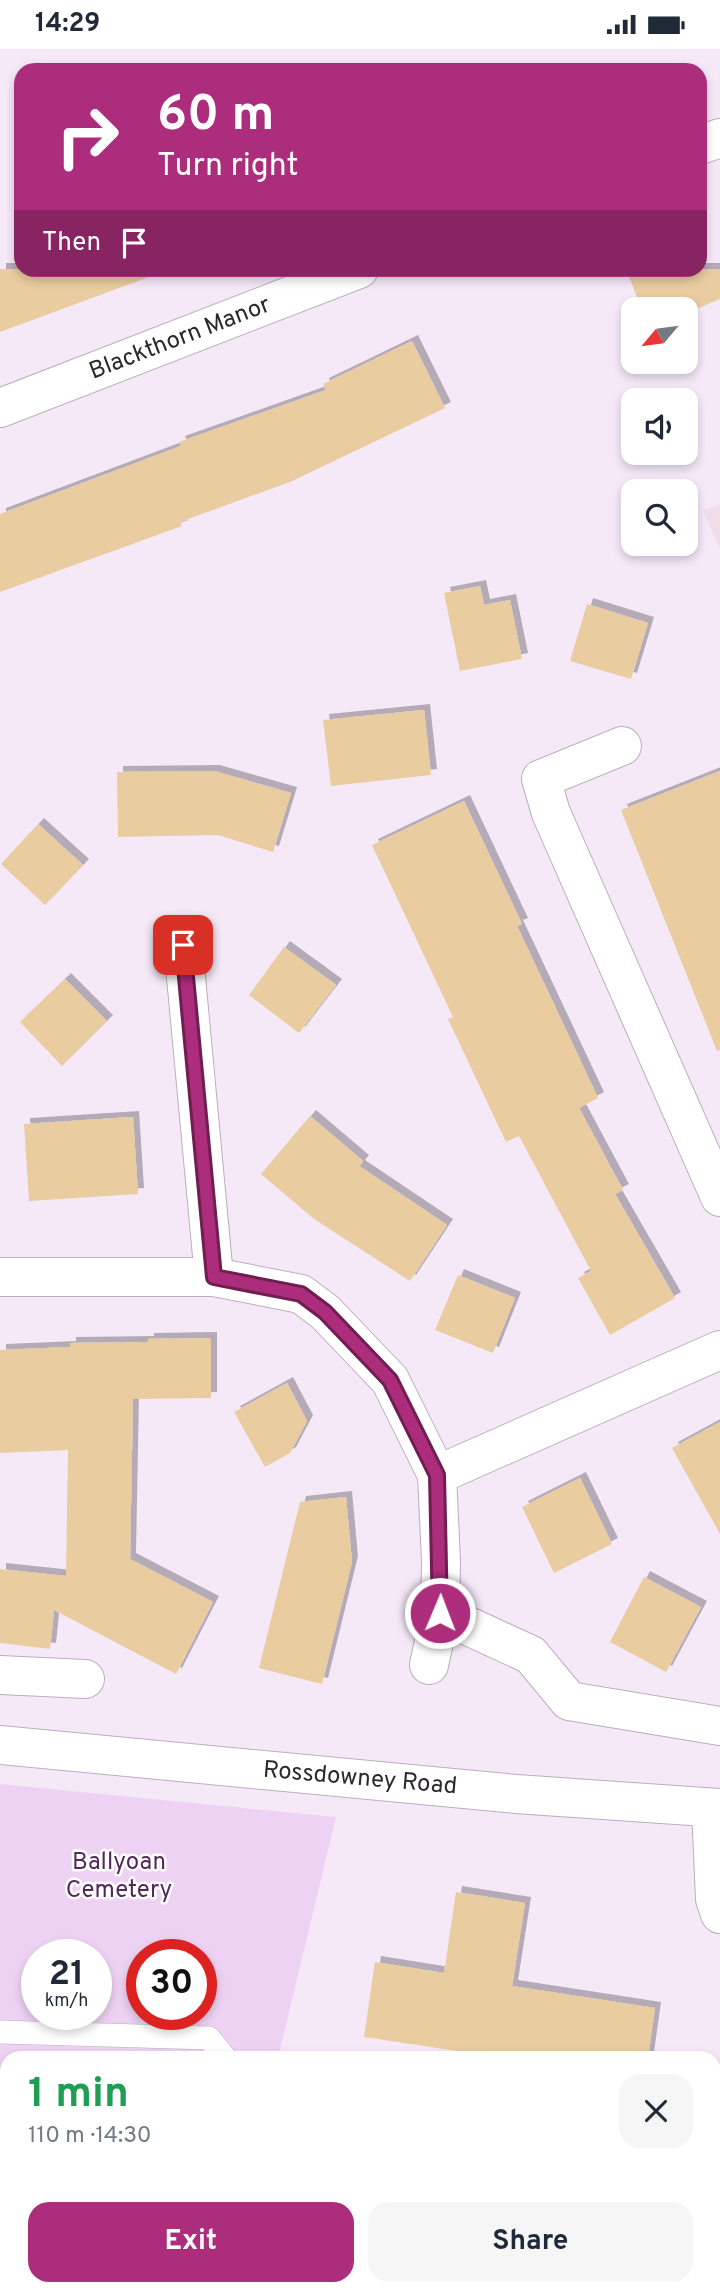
<!DOCTYPE html>
<meta charset="utf-8">
<style>
body{margin:0;font-family:Overpass,sans-serif;background:#f6f6f7;color:#1f2937;height:100vh;display:flex;flex-direction:column;font-size:26px;white-space:nowrap}
*{box-sizing:border-box;margin:0}
p{font-size:23px;color:#747a83}
.icon{flex:none;width:38px;height:38px;fill:none;stroke:currentColor;stroke-width:2;stroke-linecap:round;stroke-linejoin:round}
.map{position:relative;flex:1;overflow:hidden}
.panel{position:absolute;left:0px;top:2002px;width:721px;height:245px;display:flex;flex-direction:column;background:#fff;border-radius:21px 21px 0 0;box-shadow:0 4px 10px #0003}
.panel>*{flex:none}
.top-card{position:absolute;left:14px;top:14px;width:693px;height:214px;border-radius:21px;box-shadow:0 4px 10px #0003;background:#ac2d7c;color:#fff;overflow:hidden}
.needle{width:46px;rotate:241deg}
.buttons{position:absolute;left:621px;top:248px;display:grid;gap:14px}
.buttons a{display:grid;place-items:center;width:77px;height:77px;border-radius:14px;background:#fff;box-shadow:0 4px 10px #0003;font-size:35px}
.speed{position:absolute;left:21px;top:1890px;display:flex;gap:14px;font-size:35px;font-weight:700;text-align:center}
.speed>*{display:grid;place-content:center;width:91px;height:91px;border-radius:50%;background:#fff;box-shadow:0 4px 10px #0003;line-height:1}
.speed small{font-size:18px;font-weight:400}
.speed .limit{border:10px solid #d22;background:#fff;color:#111}
.pin{position:absolute;display:grid;place-items:center;width:60px;height:60px;color:#fff;margin:-30px;border-radius:14px;box-shadow:0 4px 10px #0006}
.me{position:absolute;width:77px;margin:-38px;rotate:1deg;stroke-linejoin:round;filter:drop-shadow(0 0 5px #0008)}
.turn{display:flex;align-items:center;gap:24px;height:147px;padding:0 28px;font-size:32px}
.turn .icon{width:91px;height:91px;stroke-width:2.5}
.turn b{display:block;font-size:49px;line-height:60px}
.then{display:flex;align-items:center;height:66px;padding:0 28px;background:#0003;gap:14px;font-size:26px}
.round{display:grid;place-items:center;flex:none;width:74px;height:74px;border-radius:21px;background:#f6f6f7}
.summary{display:flex;align-items:center;justify-content:space-between;height:119px;padding:0 28px}
h1{font-size:42px;font-weight:700;line-height:52px;color:#1e9e55}
.button{display:flex;gap:14px;margin-top:auto;padding:14px 28px}
.button a{flex:1;height:80px;border-radius:21px;background:#ac2d7c;color:#fff;font-size:28px;font-weight:700;line-height:80px;text-align:center}
.button a+a{background:#f6f6f7;color:#1f2937}
.status{display:flex;justify-content:space-between;align-items:center;height:49px;padding:0 35px;background:#fff;direction:ltr}
.status svg{height:19px;fill:currentColor}
.map>svg:first-child{display:block}
</style>
<div class="status"><b>14:29</b><svg viewBox="0 0 49 12"><path d="M0 12V9h3v3zM5 12V6h3v6zM10 12V3h3v9zM15 12V0h3v12zM26 1h20v11H26zM47 4h2v5h-2z"/></svg></div>
<div class="map">
<svg width="720" height="2247" viewBox="0 0 720 2247">
<defs>
<filter id="shadow"><feDropShadow dx="6" dy="-6" stdDeviation="0" flood-color="#0004"/></filter>
</defs>
<rect width="100%" height="100%" fill="#f5e9f8"/>
<path fill="#f3dce9" d="M 720,455 L 720,500 L 703,461 Z"/>
<path fill="#eed2f4" fill-rule="evenodd" d="M 0,1735 L 336,1768 L 278,2009 L 7,2009 L 7,2240 L 222,2240 L 221,2247 L 0,2247 ZM 37,1906 L 96,1906 L 96,1965 L 37,1965 ZM 142,1906 L 201,1906 L 201,1965 L 142,1965 Z"/>
<path fill="#eacca1" filter="url(#shadow)" d="M 0,220 L 157,220 L 157,225 L 0,283 Z
M 626,220 L 720,220 L 720,250 L 694,261 L 642,261 Z
M 412,292 L 445,359 L 290,433 L 180,473 L 182,477 L 0,543 L 0,465 L 181,397 L 179,393 L 326,341 L 323,335 Z
M 480,537 L 484,556 L 510,551 L 522,610 L 460,622 L 444,544 Z
M 587,555 L 648,574 L 631,630 L 570,612 Z
M 424,661 L 431,726 L 331,737 L 323,671 Z
M 214,722 L 291,744 L 273,803 L 218,786 L 118,788 L 117,723 Z
M 720,722 L 720,1001 L 717,1002 L 621,761 Z
M 464,752 L 522,875 L 517,877 L 598,1049 L 579,1059 L 623,1141 L 615,1145 L 675,1249 L 610,1286 L 578,1229 L 591,1222 L 519,1087 L 506,1093 L 448,970 L 453,968 L 372,796 Z
M 38,775 L 83,816 L 45,856 L 1,815 Z
M 284,898 L 336,936 L 299,984 L 249,946 Z
M 65,930 L 107,972 L 62,1017 L 20,973 Z
M 310,1067 L 363,1112 L 359,1117 L 447,1176 L 410,1232 L 314,1170 L 261,1125 Z
M 133,1068 L 138,1145 L 29,1152 L 24,1075 Z
M 458,1226 L 515,1249 L 493,1304 L 435,1281 Z
M 211,1289 L 211,1349 L 133,1350 L 130,1510 L 213,1553 L 176,1625 L 54,1561 L 50,1600 L 0,1594 L 0,1520 L 66,1527 L 68,1401 L 0,1404 L 0,1301 L 70,1298 L 70,1294 L 148,1293 L 148,1290 Z
M 287,1334 L 307,1372 L 290,1404 L 265,1418 L 234,1363 Z
M 720,1373 L 720,1485 L 672,1399 Z
M 580,1429 L 612,1495 L 554,1524 L 522,1458 Z
M 346,1448 L 352,1513 L 322,1635 L 259,1619 L 300,1453 Z
M 644,1528 L 701,1558 L 666,1623 L 610,1593 Z
M 456,1843 L 525,1854 L 512,1937 L 655,1959 L 648,2009 L 504,2009 L 364,1988 L 375,1913 L 444,1924 Z"/>
<g fill="none" stroke-linecap="round" stroke-linejoin="round">
<g stroke="#bbaebd" stroke-width="24">
<path id="service" d="M 0,1983 L 209,1989 L 225,2009
M 175,2247 L 180,2240"/>
</g>
<g stroke="#bbaebd" stroke-width="40">
<path id="minor" d="M 700,96 L 720,89
M 0,359 L 359,220
M 622,697 L 541,730 L 551,764 L 720,1148
M 183,896 L 214,1228
M 0,1228 L 214,1228 L 301,1245 L 325,1263 L 390,1331 L 437,1426 L 441,1512 L 440,1564 L 429,1616
M 437,1426 L 720,1301
M 440,1564 L 531,1606 L 569,1652 L 720,1677
M 0,1626 L 85,1630
M 0,1696 L 516,1745 L 720,1759
M 711,1759 L 715,1850 L 720,1865"/>
</g>
<use href="#service" stroke="#fff" stroke-width="23"/>
<use href="#minor" stroke="#fff" stroke-width="38"/>
</g>
<g fill="none" stroke-linecap="round" stroke-linejoin="round">
<g stroke="#701d51" stroke-width="18">
<path id="route" d="M 183,896 L 214,1228 L 301,1245 L 325,1263 L 390,1331 L 437,1426 L 440,1564"/>
</g>
<use href="#route" stroke="#ac2d7c" stroke-width="12"/>
</g>
<g text-anchor="middle" dominant-baseline="central" stroke-width="5" stroke-linejoin="round" paint-order="stroke">
<g font-size="24" fill="#2b272c" stroke="#fff">
<text transform="translate(180 290) rotate(-21)">Blackthorn Manor</text>
<text transform="translate(360 1730) rotate(5)">Rossdowney Road</text>
</g>
<g font-size="24" fill="#53295b" stroke="#fff">
<text x="119" y="1814">Ballyoan<tspan x="119" dy="28">Cemetery</tspan></text>
</g>
</g>
</svg>
<div class="buttons">
<a><svg class="needle" viewBox="-14 -14 28 28"><path d="M0-13l5 13h-10z" fill="#e53935"/><path d="M0 13l5-13h-10z" fill="#747a83"/></svg></a>
<a><svg class="icon" aria-label="sound" viewBox="0 0 24 24"><path d="M4 9h4l5-4v14l-5-4H4zM17 9q2 3 0 6"/></svg></a>
<a><svg class="icon" aria-label="search" viewBox="0 0 24 24"><circle cx="10" cy="10" r="6"/><path d="M15 15l6 6"/></svg></a>
</div>
<div class="speed"><div>21<small>km/h</small></div><div class="limit">30</div></div>
<div class="pin" style="left:183px;top:896px;background:#d93025"><svg class="icon" aria-label="arrive" viewBox="0 0 24 24"><path d="M6 21V4h12l-3 4 3 4H6"/></svg></div>
<svg class="me" style="left:440px;top:1564px" viewBox="-20 -20 40 40"><circle r="17" fill="#ac2d7c" stroke="#fff" stroke-width="3"/><path d="M0-11L8 9 0 5-8 9z" fill="#fff"/></svg>
<div class="top-card">
<div class="turn"><svg class="icon" aria-label="right" viewBox="0 0 24 24"><path d="M7 20v-9h11M14 6l5 5-5 5"/></svg><div><b>60 m</b>Turn right</div></div>
<div class="then">Then<svg class="icon" aria-label="arrive" viewBox="0 0 24 24"><path d="M6 21V4h12l-3 4 3 4H6"/></svg></div>
</div>
<section class="panel">
<div class="summary"><div><h1>1 min</h1><p>110 m · 14:30</p></div><a class="round"><svg class="icon" aria-label="close" viewBox="0 0 24 24"><path d="M6 6l12 12M18 6L6 18"/></svg></a></div>
<div class="button"><a>Exit</a><a>Share</a></div>
</section>
</div>
